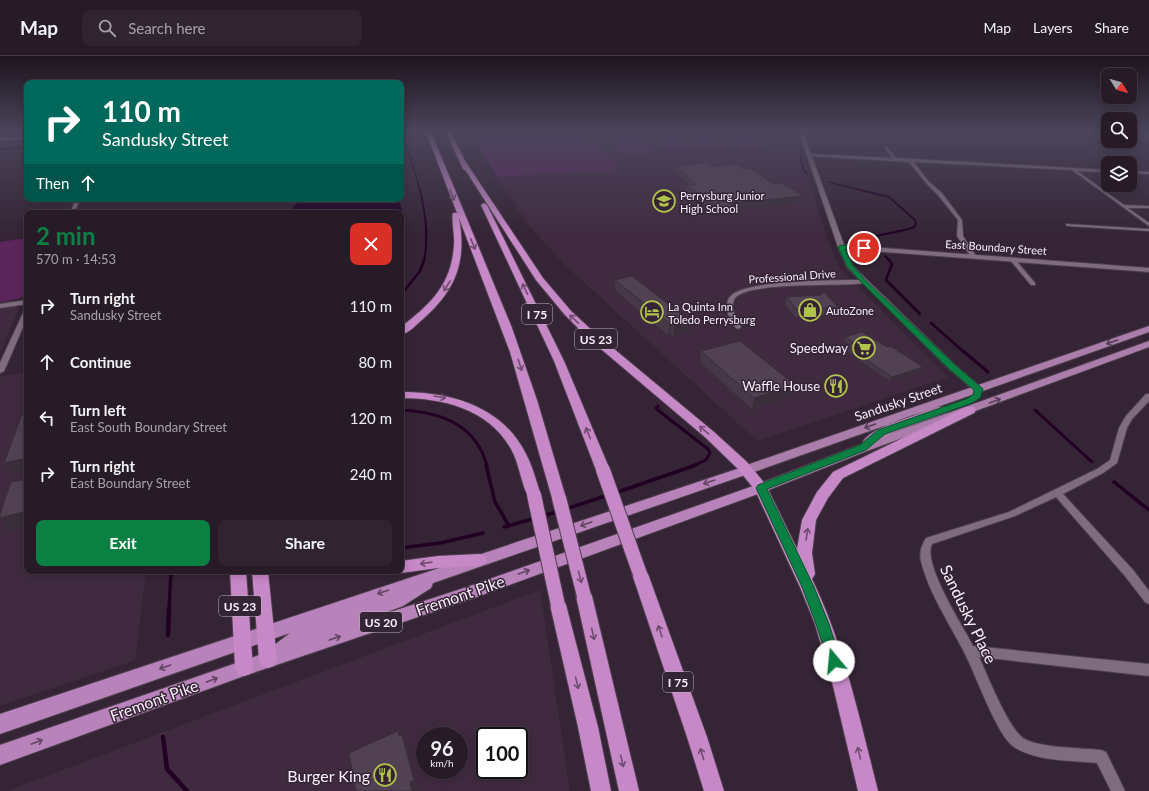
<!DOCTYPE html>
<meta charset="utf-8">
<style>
body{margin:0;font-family:Lato,sans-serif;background:#302430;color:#f1f3f6;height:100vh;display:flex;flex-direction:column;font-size:15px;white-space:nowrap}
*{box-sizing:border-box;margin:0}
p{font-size:13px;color:#a5a1a8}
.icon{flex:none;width:22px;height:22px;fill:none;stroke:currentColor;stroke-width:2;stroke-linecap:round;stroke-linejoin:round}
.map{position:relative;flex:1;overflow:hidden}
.panel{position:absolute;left:24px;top:154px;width:380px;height:364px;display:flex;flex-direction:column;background:#281b28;border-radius:8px;box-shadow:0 2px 10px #0003,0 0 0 1px #443945}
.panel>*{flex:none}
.hud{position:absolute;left:24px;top:24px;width:380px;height:122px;border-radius:8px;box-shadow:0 2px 10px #0003,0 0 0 1px #443945;background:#00695c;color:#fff;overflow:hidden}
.needle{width:26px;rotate:127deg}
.tools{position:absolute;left:1101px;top:12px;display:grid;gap:8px}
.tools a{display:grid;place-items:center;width:36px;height:36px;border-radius:8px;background:#281b28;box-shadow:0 2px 10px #0003,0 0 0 1px #443945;font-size:20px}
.speed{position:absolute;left:416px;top:671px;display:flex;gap:8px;font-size:20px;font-weight:700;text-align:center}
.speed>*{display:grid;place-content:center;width:52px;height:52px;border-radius:50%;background:#281b28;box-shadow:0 2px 10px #0003,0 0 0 1px #443945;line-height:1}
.speed small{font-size:10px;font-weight:400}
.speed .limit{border:2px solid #111;border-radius:6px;background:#fff;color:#111}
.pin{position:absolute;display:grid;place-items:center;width:34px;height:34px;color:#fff;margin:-17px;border:2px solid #fff;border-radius:50%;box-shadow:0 1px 4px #0007}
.me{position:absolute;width:44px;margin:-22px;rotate:343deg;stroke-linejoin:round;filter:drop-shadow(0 0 3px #0008)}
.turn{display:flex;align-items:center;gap:14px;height:84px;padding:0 12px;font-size:18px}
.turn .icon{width:52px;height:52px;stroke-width:2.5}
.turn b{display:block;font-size:28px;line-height:34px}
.then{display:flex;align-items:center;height:38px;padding:0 12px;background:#0003;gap:8px;font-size:15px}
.round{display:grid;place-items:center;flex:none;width:42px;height:42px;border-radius:8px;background:#302430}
.head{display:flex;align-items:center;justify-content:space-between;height:68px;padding:0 12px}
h1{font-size:24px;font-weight:700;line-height:30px;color:#0b8043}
.action{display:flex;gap:8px;margin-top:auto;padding:8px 12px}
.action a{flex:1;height:46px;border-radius:8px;background:#0b8043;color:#fff;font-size:16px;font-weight:700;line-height:46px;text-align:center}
.action a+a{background:#302430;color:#f1f3f6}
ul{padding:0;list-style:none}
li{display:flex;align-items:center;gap:12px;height:56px;padding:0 12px}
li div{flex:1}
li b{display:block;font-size:15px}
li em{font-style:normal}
header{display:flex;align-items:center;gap:24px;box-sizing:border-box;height:56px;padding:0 20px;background:#281b28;border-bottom:1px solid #443945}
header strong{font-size:19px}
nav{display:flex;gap:22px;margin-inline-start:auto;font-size:14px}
.search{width:280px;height:36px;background:#302430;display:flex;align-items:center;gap:10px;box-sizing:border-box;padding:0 14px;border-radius:8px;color:#a5a1a8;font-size:15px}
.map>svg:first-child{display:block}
</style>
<header>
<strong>Map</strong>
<div class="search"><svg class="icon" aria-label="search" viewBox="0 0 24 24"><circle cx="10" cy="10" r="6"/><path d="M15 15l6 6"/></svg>Search here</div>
<nav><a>Map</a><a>Layers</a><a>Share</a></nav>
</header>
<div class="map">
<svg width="1149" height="735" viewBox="0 0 1149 735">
<rect width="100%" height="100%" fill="#352435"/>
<path fill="#402a40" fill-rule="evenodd" d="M 553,76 L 793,76 L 827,181 L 838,210 L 948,321 L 757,385 L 564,208 L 529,170 L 497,121 L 473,80 Z
M 13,244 L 19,253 L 0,296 L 0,246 Z
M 27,315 L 27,515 L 146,515 L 135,604 L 0,650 L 0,321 Z
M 540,534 L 570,735 L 7,735 ZM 425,680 L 459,680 L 459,714 L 425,714 ZM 485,680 L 519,680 L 519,714 L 485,714 Z"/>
<path fill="#5a255b" d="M 553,76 L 585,76 L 620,113 L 497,121 L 473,80 Z
M 634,76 L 657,96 L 623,99 L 602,77 Z
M 645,76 L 674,76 L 696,93 L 667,95 Z
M 676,76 L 710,76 L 731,91 L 698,93 Z
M 713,76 L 747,76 L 769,89 L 737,92 Z
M 27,182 L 27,238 L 20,242 L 0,246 L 0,186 Z"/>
<path fill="#220024" d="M 300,143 L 399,143 L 403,159 L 401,160 L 401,157 L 292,157 L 293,150 L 300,146 Z"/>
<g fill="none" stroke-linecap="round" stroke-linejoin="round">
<path stroke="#220024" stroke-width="1.5" d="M 403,76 L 420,134
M 792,76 L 794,83
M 0,93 L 27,92
M 800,101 L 804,115 L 807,118
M 829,126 L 860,134"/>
<path stroke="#220024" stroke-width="2" d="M 420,133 C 425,157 429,181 424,205
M 856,133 L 889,141 L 915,164 L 916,168 L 914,171 L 909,173 L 862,183
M 885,200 L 890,205"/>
<path stroke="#220024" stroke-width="2.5" d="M 889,204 L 892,208 L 886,224 L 920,258
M 401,239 L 420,215 L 424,204
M 931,267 L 964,296"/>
<path stroke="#220024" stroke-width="3" d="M 963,295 L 988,316
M 658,350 L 656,352 L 659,355 L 708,393 L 710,397 L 706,404 L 693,410
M 401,354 C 440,356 476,368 487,410
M 1035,354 L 1092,406"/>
<path stroke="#220024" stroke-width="3.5" d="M 486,409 L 495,446 L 509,470
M 1114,426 L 1149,454
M 615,437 L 696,409
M 566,453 L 608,439
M 543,460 L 559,455
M 504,471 L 536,462
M 401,492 L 440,487 L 483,477
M 169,554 L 171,515"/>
<path stroke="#220024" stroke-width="4.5" d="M 168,579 L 169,553
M 163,681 L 167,713 L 187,735"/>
<g stroke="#4d3f4d" stroke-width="2">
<path id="minor" d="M 1088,76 L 1108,76 L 1108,78 L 1089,77 Z
M 1130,77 L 1149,78 L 1149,80 L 1130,79 Z
M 27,81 L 27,83 L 0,84 L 0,82 Z
M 887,91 L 896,102 L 1108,114 L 1108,116 L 1077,115 L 1124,149 L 1149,150 L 1149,152 L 1128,152 L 1149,167 L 1149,170 L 1072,114 L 914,106 L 929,126 L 942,137 L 962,164 L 963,180 L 976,200 L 971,201 L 957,180 L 958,164 L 938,139 L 927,128 L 909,106 L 809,100 L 807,99 L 809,98 L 892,102 L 885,92 Z
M 1130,115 L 1149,116 L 1149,118 L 1130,117 Z
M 76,143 L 80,143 L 74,157 L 70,157 Z
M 1066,168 L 1149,173 L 1149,175 L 1068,170 L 1066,169 Z
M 1010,202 L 1014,202 L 1035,227 L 1035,229 L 1031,229 L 1010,204 Z
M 864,224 L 867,226 L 866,227 C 842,231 749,225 735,242 C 729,251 737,264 741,271 L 738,273 C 733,271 730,263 728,258 C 726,251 726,243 733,238 C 752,224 837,224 864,224 Z
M 27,244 L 27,248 L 0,252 L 0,248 Z
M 27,253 L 27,262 L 4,315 L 0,317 L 0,307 L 24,255 Z
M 1146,338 L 1149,338 L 1149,345 L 1132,363 L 1127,372 L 1117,407 L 1103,417 L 1063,438 L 1133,514 L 1149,535 L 1149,548 L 1145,546 L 1125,520 L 1056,441 L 1015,460 L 932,488 C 922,508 963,570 973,590 L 1149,608 L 1149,620 L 979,601 C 988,620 1007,670 1023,682 C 1038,692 1082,692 1101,694 L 1106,696 L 1125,735 L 1111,735 L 1097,707 C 1071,704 1038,706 1014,691 C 997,680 976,619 965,598 C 950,568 929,538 921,505 C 919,497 921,490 926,482 L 1009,456 L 1097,413 L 1110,404 L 1119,372 L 1126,360 Z"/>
</g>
<g stroke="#4d3f4d" stroke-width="2">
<path id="tertiary" d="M 799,76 L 803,76 L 844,189 L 1149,212 L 1149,216 L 845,193 L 853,210 L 867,224 L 954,308 L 983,333 L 978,336 L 975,335 L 948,312 L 847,211 L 838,191 Z"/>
</g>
<g stroke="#4d3f4d" stroke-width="2">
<path id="primary" d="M 1149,270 L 1149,276 L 751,417 L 746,418 L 741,417 L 739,414 L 741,411 Z
M 1149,285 L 1149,291 L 867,395 L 766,435 L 761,437 L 756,435 L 754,432 L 756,429 L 862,388 C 867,371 921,357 938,351 L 946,351 L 948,354 L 946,357 L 884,380 Z"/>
</g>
<g stroke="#4d3f4d" stroke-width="2">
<path id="trunk" d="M 746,410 L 751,411 L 753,414 L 751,417 L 433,527 L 431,532 L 403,550 L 360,566 L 467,531 L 756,429 L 761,427 L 766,429 L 768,432 L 766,435 L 474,542 L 244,620 L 0,709 L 0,689 L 268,596 L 269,593 L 290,577 L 0,678 L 0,658 Z"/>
</g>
<g stroke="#4d3f4d" stroke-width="2">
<path id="motorway" d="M 426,76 L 431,76 L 512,272 L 537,344 L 566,442 L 564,446 L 559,447 L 554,446 L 552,442 L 510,296 L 459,162 C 467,205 456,234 423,263 C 417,268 409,277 401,279 L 401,271 C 431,248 452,228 454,188 C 455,181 451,162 453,157 L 457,157 Z
M 446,76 L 451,76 L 465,105 L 543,222 L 571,255 L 596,278 L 714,376 L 747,406 L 766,429 L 797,493 L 802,464 L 817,436 L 833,416 L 966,351 L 974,351 L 976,354 L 974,357 L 843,422 L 828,442 L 816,464 L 812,497 L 815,518 L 812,523 C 844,589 860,664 878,735 L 858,735 L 833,630 L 815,568 L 800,531 L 755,434 L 737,412 L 706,382 L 588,282 L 565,259 L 536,224 L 466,115 L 463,113 Z
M 484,147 L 487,149 L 564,305 L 610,414 L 608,417 L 603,418 L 598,417 L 596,414 L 554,305 L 481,149 Z
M 401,336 C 451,336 502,350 526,398 C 533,411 536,425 541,439 L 539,442 L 534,444 L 529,442 C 522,430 520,413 514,399 C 494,355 446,342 401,342 Z
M 479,498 L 484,500 L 487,504 L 484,508 L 479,510 L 438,512 L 401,517 L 395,515 L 401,515 L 401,505 L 438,500 Z
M 640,512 L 645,514 L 648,518 L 707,681 L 724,735 L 704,735 L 687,681 L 632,518 L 635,514 Z
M 230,515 L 246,515 L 253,612 L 250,618 L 244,620 L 238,618 L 235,612 Z
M 252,515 L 268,515 L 277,604 L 274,610 L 268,612 L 262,610 L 259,604 Z
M 584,533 L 590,535 L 592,540 L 639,735 L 619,735 L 576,540 L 578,535 Z
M 558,542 L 564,544 L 566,549 L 598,671 L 611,735 L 591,735 L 578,671 L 550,549 L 552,544 Z"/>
</g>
<use href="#minor" fill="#7f6c7f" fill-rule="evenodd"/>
<use href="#tertiary" fill="#7f6c7f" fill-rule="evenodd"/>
<use href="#primary" fill="#aa7dab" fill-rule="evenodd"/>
<use href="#trunk" fill="#b882ba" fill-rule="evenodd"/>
<use href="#motorway" fill="#c788c8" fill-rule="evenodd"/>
<g stroke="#4d3f4d" stroke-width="16" stroke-linecap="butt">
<path id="motorway-bridge" d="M 603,414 L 640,518
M 534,439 L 558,549
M 559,442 L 584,540"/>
</g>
<use href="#motorway-bridge" stroke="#c788c8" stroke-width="14"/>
</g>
<path fill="#473847" d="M 676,110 L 712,111 L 801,147 L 733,154 L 733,157 L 717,158 L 701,144 L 697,145 L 686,135 L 687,129 L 689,128 L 675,116 Z
M 615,224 L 688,276 L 673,280 L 671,278 L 668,279 L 615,234 Z
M 787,241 L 838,251 L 836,259 L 795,261 L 785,249 Z
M 845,281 L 887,291 L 923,311 L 921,316 L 890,325 L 859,304 L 860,303 L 845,294 L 847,289 L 848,288 L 844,285 Z
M 701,295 L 795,329 L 792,340 L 752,353 L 700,306 Z"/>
<path fill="#392e39" d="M 803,140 L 801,147 L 733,154 L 733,157 L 717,158 L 718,152 L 730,147 Z
M 690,265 L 688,276 L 673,280 L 674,269 Z
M 672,267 L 671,278 L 668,279 L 670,268 Z
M 923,311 L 921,316 L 890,325 L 892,321 Z
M 795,329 L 792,340 L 752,353 L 754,342 Z
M 27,402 L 27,416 L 13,419 L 4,407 Z
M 27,455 L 27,470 L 9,475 L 0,465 L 0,462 Z
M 402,679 L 406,687 L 417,732 L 413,734 L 413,735 L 412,735 L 410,726 Z"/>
<path fill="#524152" stroke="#392e39" d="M 707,107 L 712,111 L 735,108 L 745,113 L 751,113 L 773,128 L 782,127 L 803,140 L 730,147 L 734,150 L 718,152 L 702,138 L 698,138 L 687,129 L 696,128 L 676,110 Z
M 632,220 L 690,265 L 674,269 L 672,267 L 670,268 L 615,224 Z
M 824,236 L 838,251 L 797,254 L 787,241 L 820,239 Z
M 862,276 L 887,291 L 890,290 L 923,311 L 892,321 L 861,300 L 862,299 L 847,289 L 854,287 L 845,281 Z
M 740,285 L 795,329 L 754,342 L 701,295 Z
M 27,345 L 27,402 L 4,407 Z
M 27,423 L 27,455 L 0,462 L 0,458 L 11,426 Z
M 398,675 L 399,680 L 402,679 L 414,724 L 410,726 L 412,735 L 356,735 L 349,697 Z"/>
<defs><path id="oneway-shaft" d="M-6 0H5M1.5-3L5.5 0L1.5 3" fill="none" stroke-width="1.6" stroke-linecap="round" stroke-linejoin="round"/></defs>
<g stroke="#6f4c70">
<use href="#oneway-shaft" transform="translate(452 139) rotate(69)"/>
<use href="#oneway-shaft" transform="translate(473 188) rotate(67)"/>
<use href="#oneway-shaft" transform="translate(447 230) rotate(122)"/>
<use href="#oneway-shaft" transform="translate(525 233) rotate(-116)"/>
<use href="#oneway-shaft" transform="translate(574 263) rotate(-136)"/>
<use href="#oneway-shaft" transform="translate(520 309) rotate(72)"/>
<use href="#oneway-shaft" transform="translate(440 341) rotate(10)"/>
<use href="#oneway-shaft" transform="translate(704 374) rotate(-140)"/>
<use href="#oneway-shaft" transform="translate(588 377) rotate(-112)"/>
<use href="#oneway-shaft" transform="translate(807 478) rotate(-82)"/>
<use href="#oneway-shaft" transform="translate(426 507) rotate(172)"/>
<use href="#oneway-shaft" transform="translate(580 521) rotate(76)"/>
<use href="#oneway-shaft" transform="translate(660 575) rotate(-109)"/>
<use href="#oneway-shaft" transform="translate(593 578) rotate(77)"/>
<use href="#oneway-shaft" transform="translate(577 627) rotate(76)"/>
<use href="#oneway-shaft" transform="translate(859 697) rotate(-104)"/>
<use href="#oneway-shaft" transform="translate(702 698) rotate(-107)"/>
<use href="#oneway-shaft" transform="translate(622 705) rotate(77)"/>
</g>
<g stroke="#583f58">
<use href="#oneway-shaft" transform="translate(1112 286) rotate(161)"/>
<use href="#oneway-shaft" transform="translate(995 345) rotate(-20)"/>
<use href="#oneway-shaft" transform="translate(870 370) rotate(161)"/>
</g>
<g stroke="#634564">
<use href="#oneway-shaft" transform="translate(709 426) rotate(161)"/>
<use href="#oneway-shaft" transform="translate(586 468) rotate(161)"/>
<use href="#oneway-shaft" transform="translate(524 516) rotate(-20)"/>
<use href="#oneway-shaft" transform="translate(383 536) rotate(161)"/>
<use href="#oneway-shaft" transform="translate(335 582) rotate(-19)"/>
<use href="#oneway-shaft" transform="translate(165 611) rotate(161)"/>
<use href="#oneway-shaft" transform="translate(212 624) rotate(-20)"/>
<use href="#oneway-shaft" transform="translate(37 686) rotate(-20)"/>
</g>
<linearGradient id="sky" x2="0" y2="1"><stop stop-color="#1d141d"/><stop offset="0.42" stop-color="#4b455c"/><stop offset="1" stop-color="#4b455c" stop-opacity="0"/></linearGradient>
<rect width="1149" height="179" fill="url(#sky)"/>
<path fill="#0b8043" stroke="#07532c" d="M 841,189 L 866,191 L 866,194 L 864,194 L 845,193 L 853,210 L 866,225 L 954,308 L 983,333 L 980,342 L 972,347 L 885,378 L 866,394 L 767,433 L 814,531 L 829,568 L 841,605 L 839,610 L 834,611 L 830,610 L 828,605 L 816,568 L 802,531 L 756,432 L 758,429 L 860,389 L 878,374 L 966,343 L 973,339 L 974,334 L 948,312 L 862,227 L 847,210 L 838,191 Z"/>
<defs>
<g id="school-ring" transform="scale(1.15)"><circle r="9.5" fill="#352435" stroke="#b2c34b" stroke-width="1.5"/><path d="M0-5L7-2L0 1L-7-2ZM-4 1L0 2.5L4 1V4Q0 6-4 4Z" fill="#b2c34b"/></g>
<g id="shop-ring" transform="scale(1.15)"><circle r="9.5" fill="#352435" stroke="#b2c34b" stroke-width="1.5"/><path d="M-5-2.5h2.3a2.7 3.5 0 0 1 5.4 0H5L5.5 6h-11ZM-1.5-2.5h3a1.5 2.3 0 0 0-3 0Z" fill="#b2c34b"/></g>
<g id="hotel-ring" transform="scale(1.15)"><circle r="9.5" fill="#352435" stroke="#b2c34b" stroke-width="1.5"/><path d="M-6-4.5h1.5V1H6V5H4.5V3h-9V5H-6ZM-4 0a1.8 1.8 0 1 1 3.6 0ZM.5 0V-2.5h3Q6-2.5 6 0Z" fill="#b2c34b"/></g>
<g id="supermarket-ring" transform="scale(1.15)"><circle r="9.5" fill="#352435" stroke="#b2c34b" stroke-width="1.5"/><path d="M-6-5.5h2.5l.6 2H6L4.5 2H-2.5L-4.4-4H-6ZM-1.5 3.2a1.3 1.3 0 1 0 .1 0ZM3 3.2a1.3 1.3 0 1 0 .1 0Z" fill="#b2c34b"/></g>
<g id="restaurant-ring" transform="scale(1.15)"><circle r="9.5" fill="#352435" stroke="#b2c34b" stroke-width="1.5"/><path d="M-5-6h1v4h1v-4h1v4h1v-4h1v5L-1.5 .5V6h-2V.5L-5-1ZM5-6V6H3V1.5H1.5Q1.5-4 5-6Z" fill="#b2c34b"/></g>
</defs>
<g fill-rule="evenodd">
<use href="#school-ring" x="664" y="145"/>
<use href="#shop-ring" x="810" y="254"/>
<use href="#hotel-ring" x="652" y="256"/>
<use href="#supermarket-ring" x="864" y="292"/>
<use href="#restaurant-ring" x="836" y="330"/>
<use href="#restaurant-ring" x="385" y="719"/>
</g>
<g text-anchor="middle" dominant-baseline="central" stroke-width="3" stroke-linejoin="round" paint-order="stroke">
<g font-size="11" fill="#faeffa" stroke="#352435" text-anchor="start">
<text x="680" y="139">Perrysburg Junior<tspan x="680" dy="13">High School</tspan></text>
<text x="668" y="250">La Quinta Inn<tspan x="668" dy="13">Toledo Perrysburg</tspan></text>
<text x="826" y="254">AutoZone</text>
</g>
<g font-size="11" fill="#faeffa" stroke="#352435">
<text transform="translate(996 191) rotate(4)">East Boundary Street</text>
<text transform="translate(792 220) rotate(-4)">Professional Drive</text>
</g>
<g fill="#352435" stroke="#bfb2bf" stroke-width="1">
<rect x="522" y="248" width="30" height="20" rx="3"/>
<rect x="575" y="273" width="42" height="20" rx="3"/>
<rect x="219" y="540" width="42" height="20" rx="3"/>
<rect x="360" y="556" width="42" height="20" rx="3"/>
<rect x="663" y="616" width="30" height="20" rx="3"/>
</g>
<g font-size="12" font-weight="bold" fill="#faeffa">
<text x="537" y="258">I 75</text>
<text x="596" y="283">US 23</text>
<text x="240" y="550">US 23</text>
<text x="381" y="566">US 20</text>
<text x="678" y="626">I 75</text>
</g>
<g font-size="13" fill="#faeffa" stroke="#352435" text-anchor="end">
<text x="848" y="292">Speedway</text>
<text x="820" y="330">Waffle House</text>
</g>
<g font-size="13" fill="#faeffa" stroke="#352435">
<text transform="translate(898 346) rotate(-19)">Sandusky Street</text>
</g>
<g font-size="16" fill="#faeffa" stroke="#352435">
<text transform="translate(460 539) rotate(-19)">Fremont Pike</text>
<text transform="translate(969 558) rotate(64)">Sandusky Place</text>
<text transform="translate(154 644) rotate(-20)">Fremont Pike</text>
</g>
<g font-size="16" fill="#faeffa" stroke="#352435" text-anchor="end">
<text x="370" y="719">Burger King</text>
</g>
</g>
</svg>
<div class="tools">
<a><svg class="needle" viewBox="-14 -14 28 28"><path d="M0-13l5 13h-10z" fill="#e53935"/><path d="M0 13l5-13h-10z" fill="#a5a1a8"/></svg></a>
<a><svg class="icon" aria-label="search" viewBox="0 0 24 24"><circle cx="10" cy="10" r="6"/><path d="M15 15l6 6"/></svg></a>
<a><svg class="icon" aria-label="layers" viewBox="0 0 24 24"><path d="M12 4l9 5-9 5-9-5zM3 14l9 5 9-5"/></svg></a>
</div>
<div class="speed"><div>96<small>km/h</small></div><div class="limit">100</div></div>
<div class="pin" style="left:864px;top:192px;background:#d93025"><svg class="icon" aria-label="arrive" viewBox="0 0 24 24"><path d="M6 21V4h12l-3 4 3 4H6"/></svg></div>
<svg class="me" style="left:834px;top:605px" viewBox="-20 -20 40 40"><circle r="19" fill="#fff"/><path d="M0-13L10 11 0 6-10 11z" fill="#0b8043"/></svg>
<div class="hud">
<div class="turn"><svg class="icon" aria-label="right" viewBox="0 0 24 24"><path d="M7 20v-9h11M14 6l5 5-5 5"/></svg><div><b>110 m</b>Sandusky Street</div></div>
<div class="then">Then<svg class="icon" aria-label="ahead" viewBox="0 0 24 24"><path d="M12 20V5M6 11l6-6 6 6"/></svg></div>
</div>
<section class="panel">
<div class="head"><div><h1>2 min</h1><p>570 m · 14:53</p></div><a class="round" style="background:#d93025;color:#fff"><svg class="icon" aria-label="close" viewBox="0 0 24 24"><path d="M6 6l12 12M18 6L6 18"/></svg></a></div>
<ul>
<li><svg class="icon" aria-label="right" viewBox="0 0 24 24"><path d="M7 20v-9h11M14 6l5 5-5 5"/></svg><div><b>Turn right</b><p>Sandusky Street</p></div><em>110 m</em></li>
<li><svg class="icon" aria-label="ahead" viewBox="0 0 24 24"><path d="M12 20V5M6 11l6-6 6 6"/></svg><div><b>Continue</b></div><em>80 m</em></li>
<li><svg class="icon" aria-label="left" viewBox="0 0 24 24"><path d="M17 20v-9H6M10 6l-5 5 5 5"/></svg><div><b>Turn left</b><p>East South Boundary Street</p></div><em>120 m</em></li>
<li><svg class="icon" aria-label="right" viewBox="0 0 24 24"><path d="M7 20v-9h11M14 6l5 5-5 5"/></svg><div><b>Turn right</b><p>East Boundary Street</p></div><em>240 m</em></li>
</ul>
<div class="action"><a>Exit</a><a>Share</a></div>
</section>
</div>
